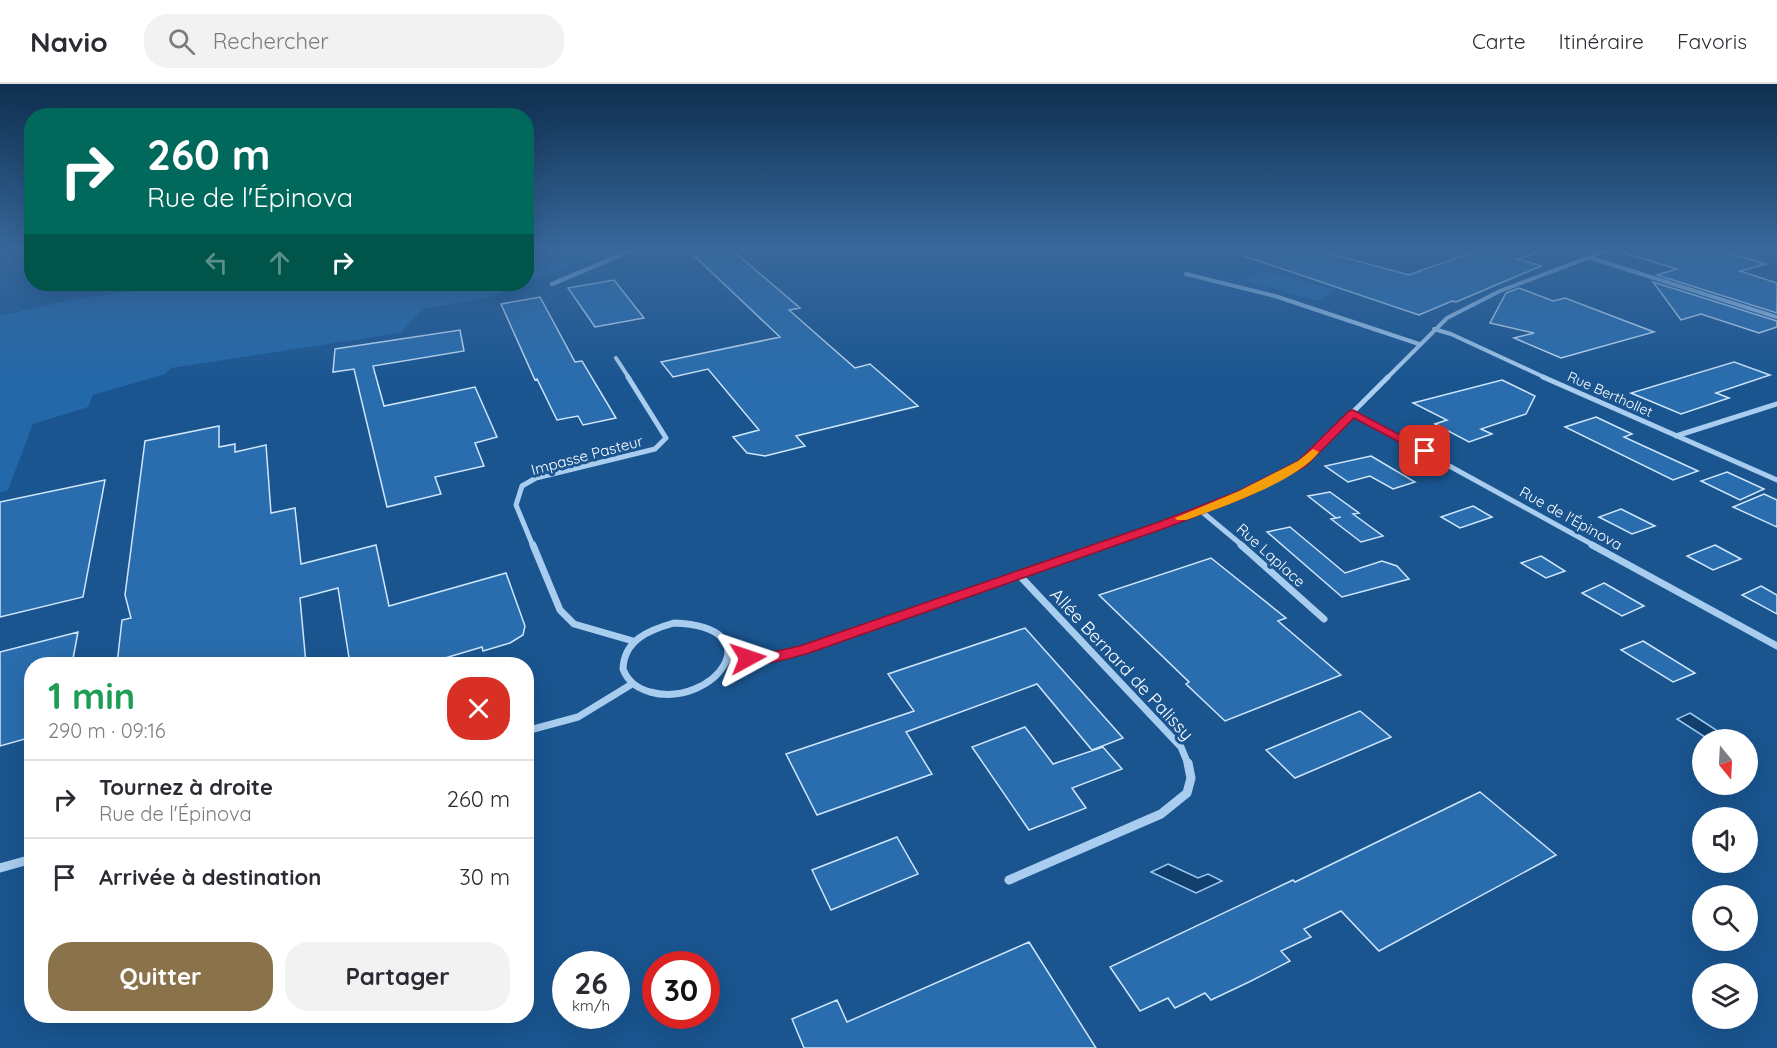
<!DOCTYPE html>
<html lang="fr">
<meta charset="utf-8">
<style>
body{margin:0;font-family:Quicksand,sans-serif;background:#f2f2f3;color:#2b2b33;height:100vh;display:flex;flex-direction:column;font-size:22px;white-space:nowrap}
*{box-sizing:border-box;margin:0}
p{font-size:20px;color:#7c7c81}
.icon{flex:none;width:33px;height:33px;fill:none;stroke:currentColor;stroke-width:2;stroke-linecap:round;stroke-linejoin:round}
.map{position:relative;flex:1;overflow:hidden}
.sheet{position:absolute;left:24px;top:573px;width:510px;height:366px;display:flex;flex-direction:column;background:#fff;border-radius:24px;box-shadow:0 6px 24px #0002}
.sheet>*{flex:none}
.guide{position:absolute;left:24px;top:24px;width:510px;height:183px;border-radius:24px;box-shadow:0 6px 24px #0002;background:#00695c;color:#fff;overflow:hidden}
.needle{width:39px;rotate:162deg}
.tools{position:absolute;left:1692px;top:645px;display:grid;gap:12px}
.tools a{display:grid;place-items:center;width:66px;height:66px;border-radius:50%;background:#fff;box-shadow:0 6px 24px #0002;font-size:30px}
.speed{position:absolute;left:552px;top:867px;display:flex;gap:12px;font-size:30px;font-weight:700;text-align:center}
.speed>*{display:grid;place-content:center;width:78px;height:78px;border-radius:50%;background:#fff;box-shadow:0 6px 24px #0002;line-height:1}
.speed small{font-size:15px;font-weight:400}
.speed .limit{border:9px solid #d22;background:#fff;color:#111}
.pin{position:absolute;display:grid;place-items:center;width:51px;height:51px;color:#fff;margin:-26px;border-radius:12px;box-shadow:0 3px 9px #0006}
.me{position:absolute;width:66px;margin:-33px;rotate:85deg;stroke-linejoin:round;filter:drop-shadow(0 0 4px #0008)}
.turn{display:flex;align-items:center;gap:21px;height:126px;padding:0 24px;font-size:27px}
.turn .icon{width:78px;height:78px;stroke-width:2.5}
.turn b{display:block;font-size:42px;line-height:51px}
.lanes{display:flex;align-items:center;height:57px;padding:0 24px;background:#0003;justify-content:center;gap:30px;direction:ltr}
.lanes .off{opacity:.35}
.round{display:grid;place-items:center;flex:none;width:63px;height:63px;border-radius:24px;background:#f2f2f3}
.overview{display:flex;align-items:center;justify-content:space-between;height:102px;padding:0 24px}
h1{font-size:36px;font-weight:700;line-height:45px;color:#1e9e55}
.button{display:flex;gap:12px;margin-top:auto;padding:12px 24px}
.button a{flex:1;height:69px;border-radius:24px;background:#8a724a;color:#fff;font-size:24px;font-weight:700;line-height:69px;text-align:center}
.button a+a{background:#f2f2f3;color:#2b2b33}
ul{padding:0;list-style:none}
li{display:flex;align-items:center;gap:18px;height:78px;padding:0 24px;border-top:2px solid #e1e1e2}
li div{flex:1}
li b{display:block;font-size:22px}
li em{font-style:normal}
header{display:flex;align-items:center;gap:36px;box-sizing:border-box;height:84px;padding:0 30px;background:#fff;border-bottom:2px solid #e1e1e2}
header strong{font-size:28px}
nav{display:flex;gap:33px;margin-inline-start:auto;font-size:21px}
.search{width:420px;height:54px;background:#f2f2f3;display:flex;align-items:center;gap:15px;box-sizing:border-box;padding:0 21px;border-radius:24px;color:#7c7c81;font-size:22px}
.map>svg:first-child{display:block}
</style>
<header>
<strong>Navio</strong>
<div class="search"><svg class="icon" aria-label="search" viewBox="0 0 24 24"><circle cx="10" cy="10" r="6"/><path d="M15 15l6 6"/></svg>Rechercher</div>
<nav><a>Carte</a><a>Itinéraire</a><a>Favoris</a></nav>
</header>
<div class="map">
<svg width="1777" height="964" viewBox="0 0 1777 964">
<rect width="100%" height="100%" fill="#1a5590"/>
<path fill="#2368a9" d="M 527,165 L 615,165 L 527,198 Z
M 1261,186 L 1335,206 L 1318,217 L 1244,196 Z
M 185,200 L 523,200 L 487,214 L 423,225 L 400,249 L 171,284 L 165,290 L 93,311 L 88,323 L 33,340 L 8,406 L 0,409 L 0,232 L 70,216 Z"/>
<path fill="#113f6e" stroke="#9bc8f1" stroke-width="1.5" d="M 1690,629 L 1730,655 L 1708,655 L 1677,635 Z
M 1168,780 L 1198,794 L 1208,790 L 1222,797 L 1196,809 L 1151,788 Z"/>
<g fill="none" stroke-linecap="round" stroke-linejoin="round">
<path stroke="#9bc8f1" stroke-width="4.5" d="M 552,200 L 635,165"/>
</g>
<path fill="#296dae" stroke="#cfe5fa" stroke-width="1.5" d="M 687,165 L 731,165 L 800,224 L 789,226 L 855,284 L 870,280 L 918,322 L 796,352 L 805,362 L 765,372 L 747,369 L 733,353 L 759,346 L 708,285 L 673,293 L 661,278 L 780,253 Z
M 1232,165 L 1313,165 L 1409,191 L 1481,165 L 1541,165 L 1541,167 L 1518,175 L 1541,182 L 1456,218 L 1452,217 L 1419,231 L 1232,168 Z
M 1625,165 L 1715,165 L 1766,180 L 1740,187 L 1777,199 L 1777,229 L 1657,191 L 1677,185 L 1624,169 Z
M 614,196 L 644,234 L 595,243 L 568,204 Z
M 1653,198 L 1777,237 L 1777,243 L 1759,249 L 1701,230 L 1681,236 Z
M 1519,204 L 1553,217 L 1565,214 L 1654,248 L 1561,274 L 1514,254 L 1534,249 L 1490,239 L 1506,209 Z
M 540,213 L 575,278 L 582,277 L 616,334 L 583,341 L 578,332 L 557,336 L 537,295 L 535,296 L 501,220 Z
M 460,246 L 464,267 L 373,282 L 384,322 L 475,303 L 497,353 L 475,359 L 484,382 L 435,393 L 441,410 L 387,423 L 354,285 L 333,288 L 335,265 Z
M 1734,278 L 1770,291 L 1716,309 L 1729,314 L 1681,330 L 1631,309 Z
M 1502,296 L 1535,312 L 1526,330 L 1481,345 L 1492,350 L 1469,358 L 1435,340 L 1447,336 L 1413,319 Z
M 1596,333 L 1632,350 L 1624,353 L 1698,387 L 1673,396 L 1565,343 Z
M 219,342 L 219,363 L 235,360 L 235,368 L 266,361 L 271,429 L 295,424 L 301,480 L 376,461 L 389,522 L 506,489 L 525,542 L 523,551 L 510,559 L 483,567 L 482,563 L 425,580 L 350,580 L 338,504 L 300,514 L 306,580 L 117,580 L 122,536 L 131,534 L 125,511 L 145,357 Z
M 1371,372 L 1415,398 L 1393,405 L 1370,392 L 1348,398 L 1325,382 Z
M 1727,388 L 1764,405 L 1740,416 L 1701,397 Z
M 105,396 L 83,513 L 0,533 L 0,418 Z
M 1330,408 L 1359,429 L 1353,430 L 1383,452 L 1361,458 L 1331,435 L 1341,433 L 1336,434 L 1308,412 Z
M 1764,410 L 1777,416 L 1777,443 L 1733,423 Z
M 1473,422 L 1492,433 L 1460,444 L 1441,433 Z
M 1621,425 L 1655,442 L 1632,450 L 1599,433 Z
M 1290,443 L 1345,489 L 1382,477 L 1397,482 L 1409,495 L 1342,513 L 1267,448 Z
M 1715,461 L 1741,475 L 1713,486 L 1687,472 Z
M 1541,472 L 1565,487 L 1546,494 L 1521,479 Z
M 1211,474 L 1286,534 L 1278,537 L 1341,591 L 1225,637 L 1186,600 L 1189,598 L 1099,511 Z
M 1604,499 L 1644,522 L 1622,532 L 1582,509 Z
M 1761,502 L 1777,511 L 1777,530 L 1742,511 Z
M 1025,544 L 1123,654 L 1092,666 L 1037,600 L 906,648 L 932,690 L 817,731 L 786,670 L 914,627 L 888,590 Z
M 78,548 L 72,580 L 32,580 L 32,653 L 0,662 L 0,568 Z
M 1643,557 L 1695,589 L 1673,598 L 1621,566 Z
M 1360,627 L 1391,653 L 1295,694 L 1266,666 Z
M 1025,643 L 1053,680 L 1103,663 L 1122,685 L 1072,704 L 1086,724 L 1029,746 L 972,663 Z
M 1480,708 L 1556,771 L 1379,867 L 1341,827 L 1304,845 L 1311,853 L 1281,867 L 1290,877 L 1249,898 L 1211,916 L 1205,909 L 1175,924 L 1168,914 L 1140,927 L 1110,883 L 1293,796 L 1295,798 Z
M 897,753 L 918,790 L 831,826 L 812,786 Z
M 1029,858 L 1096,964 L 804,964 L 792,935 L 837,916 L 847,938 Z"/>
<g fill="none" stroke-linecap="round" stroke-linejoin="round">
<path stroke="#a9cdef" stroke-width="4" d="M 1591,174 L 1777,233
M 1186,190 L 1275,212 L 1419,260
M 1434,245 L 1451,250 L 1546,294
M 616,274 L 629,294
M 1387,294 L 1447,234 L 1500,207 L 1611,165"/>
<path stroke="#a9cdef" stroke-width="5" d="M 1543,293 L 1777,396
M 1353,329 L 1595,462
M 1676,352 L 1777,320
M 1201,427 L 1243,462
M 533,462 L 516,421 L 522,402 L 536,394 L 655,365 L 666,354 L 628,293
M 1100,462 L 1243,410 L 1302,379 L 1388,293"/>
<path stroke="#a9cdef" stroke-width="7" d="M 533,461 L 560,526 L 574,540 L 633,557
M 1241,461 L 1324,535
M 1592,461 L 1777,562
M 1019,491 L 1181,663 L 1188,680
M 674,539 C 776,543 713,625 650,608 C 637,604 628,598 623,585 C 624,556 649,546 674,539 Z
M 728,574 L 768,575 L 803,566 L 1104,461
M 526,647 L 578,633 L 632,600"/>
<path stroke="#a9cdef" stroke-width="9" d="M 0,784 L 32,775
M 1009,796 L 1161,730 L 1187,709 L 1191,694 L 1188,679"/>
</g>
<linearGradient id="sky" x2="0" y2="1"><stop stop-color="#0e2f4f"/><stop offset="0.55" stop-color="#38689c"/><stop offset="1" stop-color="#38689c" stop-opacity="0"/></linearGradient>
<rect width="1777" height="300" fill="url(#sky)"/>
<path fill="#e11d48" stroke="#92132f" stroke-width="1.5" d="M 1353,326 L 1430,367 L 1429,369 L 1420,369 L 1354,334 L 1306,382 L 1248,412 L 1168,443 L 809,569 C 794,573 750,588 740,574 L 748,569 L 768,569 L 800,562 L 1159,438 L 1239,407 L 1298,377 L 1349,327 Z"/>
<path fill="#f59e0b" d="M 1313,365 L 1319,368 C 1296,398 1222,423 1186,436 L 1177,436 L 1175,434 L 1239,407 L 1298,377 Z"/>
<g text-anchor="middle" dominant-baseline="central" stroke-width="6" stroke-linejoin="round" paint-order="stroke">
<g font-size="14" fill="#fff" stroke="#1a5590">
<text transform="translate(1610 310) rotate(24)">Rue Berthollet</text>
</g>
<g font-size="15" fill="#fff" stroke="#1a5590">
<text transform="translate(587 371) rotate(-15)">Impasse Pasteur</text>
<text transform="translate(1571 434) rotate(29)">Rue de l'Épinova</text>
<text transform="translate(1271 471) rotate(42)">Rue Laplace</text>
</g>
<g font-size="18" fill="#fff" stroke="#1a5590">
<text transform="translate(1122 580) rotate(47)">Allée Bernard de Palissy</text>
</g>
</g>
</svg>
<div class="tools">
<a><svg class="needle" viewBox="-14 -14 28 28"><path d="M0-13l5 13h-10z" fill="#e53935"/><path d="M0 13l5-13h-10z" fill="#7c7c81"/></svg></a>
<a><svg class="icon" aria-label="sound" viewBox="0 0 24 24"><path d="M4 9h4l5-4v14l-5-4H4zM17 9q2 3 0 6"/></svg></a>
<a><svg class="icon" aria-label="search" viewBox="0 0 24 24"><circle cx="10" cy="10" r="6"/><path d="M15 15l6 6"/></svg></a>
<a><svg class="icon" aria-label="layers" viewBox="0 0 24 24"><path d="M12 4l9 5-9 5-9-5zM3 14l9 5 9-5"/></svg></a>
</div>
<div class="speed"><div>26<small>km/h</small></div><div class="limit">30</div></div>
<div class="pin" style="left:1425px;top:367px;background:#d93025"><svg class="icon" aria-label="arrive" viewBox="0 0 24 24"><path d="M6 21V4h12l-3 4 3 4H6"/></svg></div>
<svg class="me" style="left:748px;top:574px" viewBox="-20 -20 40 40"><path d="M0-17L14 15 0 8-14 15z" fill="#e11d48" stroke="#fff" stroke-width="4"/></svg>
<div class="guide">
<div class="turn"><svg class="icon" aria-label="right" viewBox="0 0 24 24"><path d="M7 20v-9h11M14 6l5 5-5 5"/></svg><div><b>260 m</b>Rue de l'Épinova</div></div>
<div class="lanes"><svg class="icon off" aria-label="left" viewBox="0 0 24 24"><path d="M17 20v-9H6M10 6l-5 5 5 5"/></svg><svg class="icon off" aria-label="ahead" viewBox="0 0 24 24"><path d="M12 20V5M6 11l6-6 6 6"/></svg><svg class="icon" aria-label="right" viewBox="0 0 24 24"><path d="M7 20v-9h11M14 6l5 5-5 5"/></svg></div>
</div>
<section class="sheet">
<div class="overview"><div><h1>1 min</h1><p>290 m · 09:16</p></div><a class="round" style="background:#d93025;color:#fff"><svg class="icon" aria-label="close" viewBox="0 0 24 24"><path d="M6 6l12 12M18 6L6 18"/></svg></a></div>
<ul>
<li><svg class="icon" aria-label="right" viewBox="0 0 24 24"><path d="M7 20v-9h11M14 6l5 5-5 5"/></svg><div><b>Tournez à droite</b><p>Rue de l'Épinova</p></div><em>260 m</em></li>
<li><svg class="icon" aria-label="arrive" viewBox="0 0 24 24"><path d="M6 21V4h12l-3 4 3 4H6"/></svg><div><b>Arrivée à destination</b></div><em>30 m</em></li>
</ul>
<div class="button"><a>Quitter</a><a>Partager</a></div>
</section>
</div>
